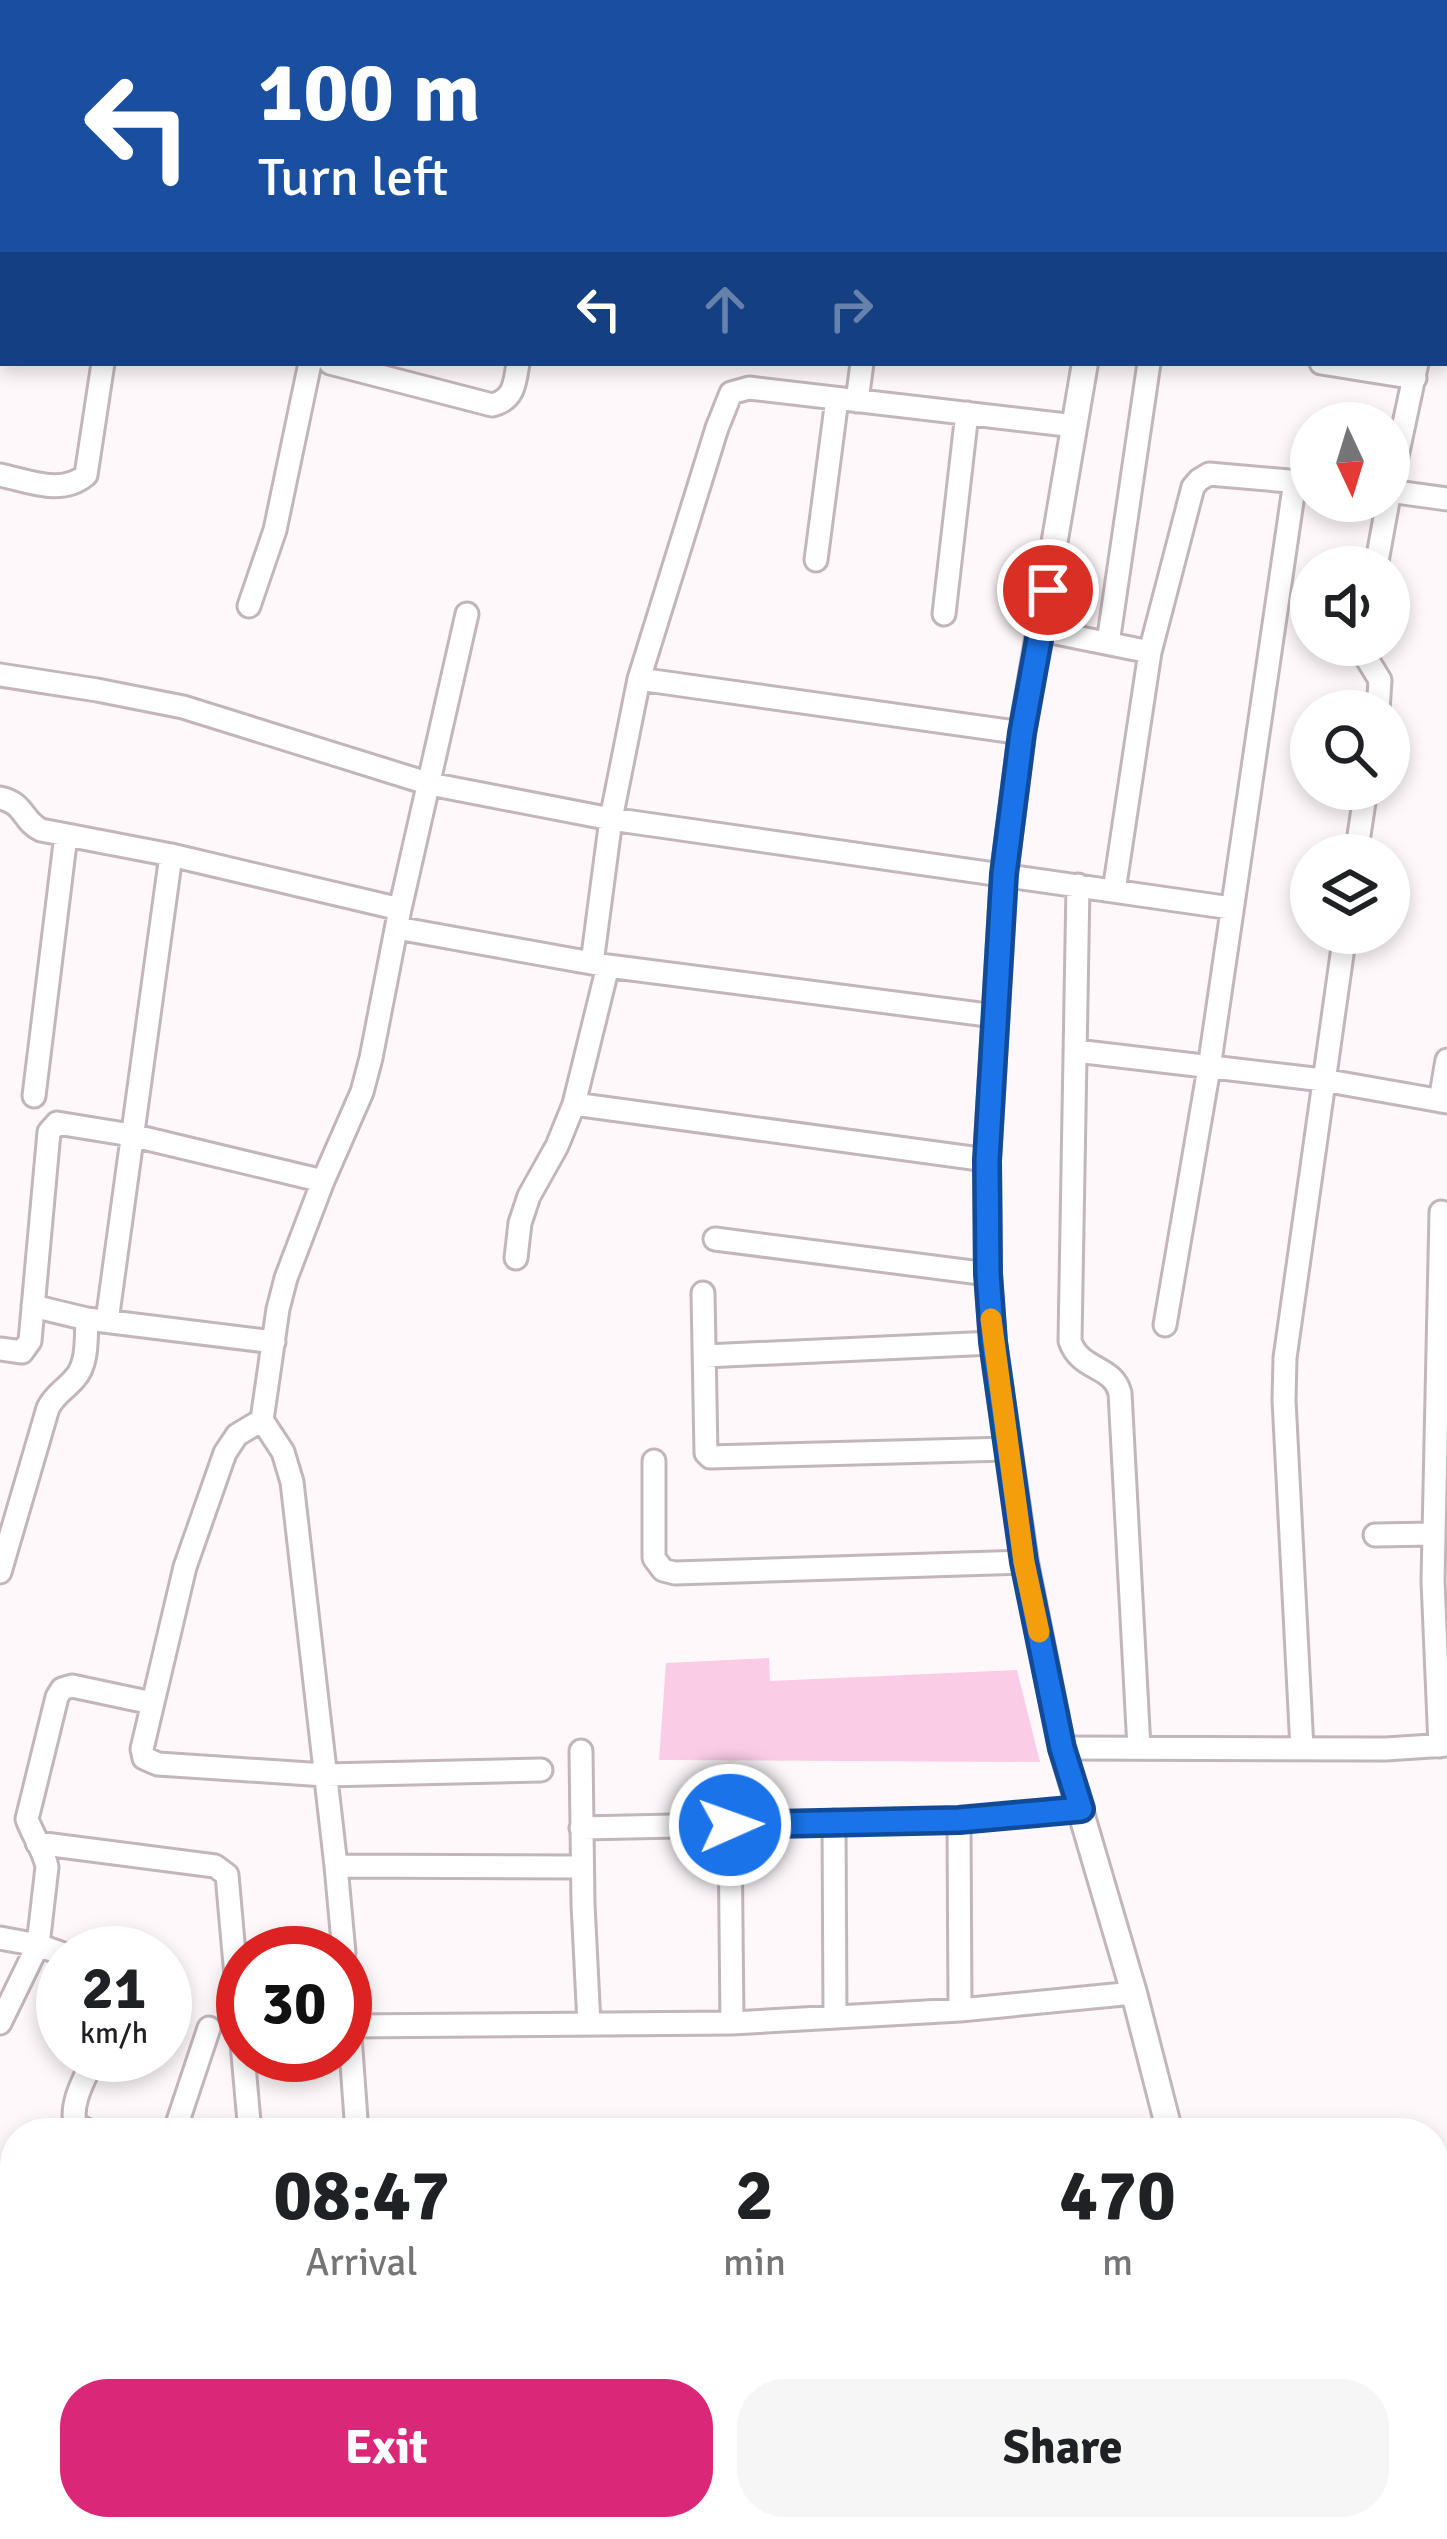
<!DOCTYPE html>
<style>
body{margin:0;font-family:Signika,sans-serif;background:#f6f6f6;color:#202124;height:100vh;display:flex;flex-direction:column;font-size:45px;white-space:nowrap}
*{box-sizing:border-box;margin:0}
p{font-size:39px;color:#757577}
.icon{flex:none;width:66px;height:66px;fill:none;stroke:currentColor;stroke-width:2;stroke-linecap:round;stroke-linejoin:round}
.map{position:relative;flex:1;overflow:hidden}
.drawer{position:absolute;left:0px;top:2118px;width:1449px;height:423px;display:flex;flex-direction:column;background:#fff;border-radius:48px 48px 0 0;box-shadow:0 6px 18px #0003}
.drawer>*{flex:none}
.top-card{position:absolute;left:0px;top:0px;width:1449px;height:366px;box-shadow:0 6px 18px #0003;background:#1a4fa0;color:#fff;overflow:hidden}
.needle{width:78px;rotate:176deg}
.fabs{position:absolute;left:1290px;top:402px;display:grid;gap:24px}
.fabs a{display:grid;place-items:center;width:120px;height:120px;border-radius:50%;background:#fff;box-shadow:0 6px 18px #0003;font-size:60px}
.speed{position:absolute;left:36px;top:1926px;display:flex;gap:24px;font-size:60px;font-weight:700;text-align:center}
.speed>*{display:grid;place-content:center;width:156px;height:156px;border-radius:50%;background:#fff;box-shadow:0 6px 18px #0003;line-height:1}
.speed small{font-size:30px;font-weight:400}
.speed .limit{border:18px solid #d22;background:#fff;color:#111}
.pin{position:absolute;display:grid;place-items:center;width:102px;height:102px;color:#fff;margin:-51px;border:6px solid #fff;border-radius:50%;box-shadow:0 3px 12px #0007}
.me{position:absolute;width:132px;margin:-66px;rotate:88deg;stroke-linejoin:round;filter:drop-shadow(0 0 9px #0008)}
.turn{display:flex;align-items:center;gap:42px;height:252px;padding:0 60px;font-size:54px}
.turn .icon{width:156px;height:156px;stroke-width:2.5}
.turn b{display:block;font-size:84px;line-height:102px}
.lanes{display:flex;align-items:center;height:114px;padding:0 60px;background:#0003;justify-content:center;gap:60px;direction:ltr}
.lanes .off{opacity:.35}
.eta{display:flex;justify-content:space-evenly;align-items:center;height:204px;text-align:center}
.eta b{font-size:72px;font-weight:800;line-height:84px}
.cta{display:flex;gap:24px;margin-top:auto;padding:24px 60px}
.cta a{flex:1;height:138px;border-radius:48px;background:#db2777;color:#fff;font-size:48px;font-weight:800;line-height:138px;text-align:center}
.cta a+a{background:#f6f6f6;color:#202124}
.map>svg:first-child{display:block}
</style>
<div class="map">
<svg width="1447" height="2539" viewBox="0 0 1447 2539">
<rect width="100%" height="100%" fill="#fef8fb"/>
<path fill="#fbcce6" d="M 769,1658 L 770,1681 L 1017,1670 L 1040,1762 L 659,1760 L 666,1663 Z"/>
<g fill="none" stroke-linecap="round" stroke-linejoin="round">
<g stroke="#c2b5bc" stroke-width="27">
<path id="minor" d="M 789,0 L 802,3
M 1242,0 L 1267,3
M 71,3 L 72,0
M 179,3 L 179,0
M 315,3 L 316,0
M 453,3 L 454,0
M 579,3 L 579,0
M 674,3 L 674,0
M 909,3 L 910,0
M 1203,3 L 1204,0
M 1309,3 L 1310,0
M 1430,3 L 1430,0
M 1446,25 L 1447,25
M 0,31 L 3,19
M 1446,252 L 1447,253
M 0,280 L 3,281
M 330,363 L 492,405 C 514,400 515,383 518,363
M 1321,363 L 1415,378
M 857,401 L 862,363
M 0,475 C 29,481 61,496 86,475 L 103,363
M 1389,491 L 1447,499
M 1389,494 L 1417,363
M 816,560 L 837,399
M 1376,567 L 1388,501
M 249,606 L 275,530 L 310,363
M 467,614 L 400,909 L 371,1058 L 362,1092 L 323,1181 L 286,1278 L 278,1309 L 262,1420 L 237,1435 L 225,1453 L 185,1567 L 142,1749 L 144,1758 L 158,1764 L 325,1775 L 541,1770
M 944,614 L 967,413
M 1041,630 L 1150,652
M 1108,643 L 1149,363
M 1362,645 L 1364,654 L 1380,680 L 1378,711
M 0,675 L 97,690 L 183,707 L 430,784 L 611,819 L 1231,908
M 639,679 L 1022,733
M 0,798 C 25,803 22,821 41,830 L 171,855 L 400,909
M 1356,855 L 1366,789
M 1078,885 L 1070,1341 C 1080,1371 1113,1365 1120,1393 L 1139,1748
M 1114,891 L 1150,652 L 1193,487 L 1199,480 L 1209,474 L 1311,483
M 397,928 L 608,966 L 995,1016
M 592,963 L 611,819 L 639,679 L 717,428 L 731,393 L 749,388 L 1075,426
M 1076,1051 L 1323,1080 L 1447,1102
M 34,1096 L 66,835
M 1440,1101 L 1447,1060
M 574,1104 L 987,1160
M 715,1239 L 988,1274
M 516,1258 L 520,1223 L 529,1196 L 557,1146 L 574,1104 L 608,966
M 703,1293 L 706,1453 L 710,1457 L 1008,1449
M 33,1306 L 87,1319 L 274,1342
M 107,1321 L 171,855
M 1165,1325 L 1209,1068 L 1295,481
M 0,1349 L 22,1352 L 30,1341 L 49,1132 L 57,1123 L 131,1135 L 323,1181
M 705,1356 L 993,1343
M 262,1420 L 283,1452 L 292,1482 L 336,1866 L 344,1953
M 654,1461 L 654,1558 L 663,1570 L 675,1573 L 1025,1562
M 1375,1535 L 1434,1534
M 0,1572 L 48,1408 C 55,1394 65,1390 75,1378 C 88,1364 86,1338 87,1319
M 1440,1746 L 1433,1581 L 1441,1212
M 1062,1748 L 1386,1749 L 1447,1745
M 1302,1749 L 1284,1400 L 1285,1358 L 1345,933
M 581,1751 L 583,1904 L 589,2024
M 959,1820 L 960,2010
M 834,1821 L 835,2017
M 730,1825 L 732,2023
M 581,1828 L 959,1820 L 1081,1809
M 37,1843 L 215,1866 L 227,1875 L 250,2133
M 336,1866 L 582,1867
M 0,1938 L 38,1945 L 63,1954
M 345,1967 L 357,2133
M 0,2023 L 38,1945 L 47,1867 C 44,1850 33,1836 27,1819 L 57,1697 L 62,1689 L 72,1686 L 152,1703
M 350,2026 L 732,2023 L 960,2010 L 1134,1993
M 92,2133 L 75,2124 C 70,2101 86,2077 95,2055
M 174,2133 L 209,2028
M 1434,2496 L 1447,2497
M 388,2526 L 390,2539
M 823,2526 L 835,2539
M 1035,2539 L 1061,2526"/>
</g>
<g stroke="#c2b5bc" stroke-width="30">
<path id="tertiary" d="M 1134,3 L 1134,0
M 1085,363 L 1022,733 L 1004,874 L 987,1160 L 988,1274 L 993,1343 L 1025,1562 L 1062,1748 L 1134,1993 L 1170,2133
M 0,2427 L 15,2419
M 1312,2526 L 1318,2539"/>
</g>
<use href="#minor" stroke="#fff" stroke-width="21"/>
<use href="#tertiary" stroke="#fff" stroke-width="24"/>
</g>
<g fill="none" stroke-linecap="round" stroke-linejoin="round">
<g stroke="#114b97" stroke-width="30">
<path id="route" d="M 730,1825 L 959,1820 L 1081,1809 L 1062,1748 L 1024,1562 L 993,1342 L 988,1274 L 987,1160 L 1004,874 L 1022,733 L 1048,590"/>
</g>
<use href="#route" stroke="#1a73e8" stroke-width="21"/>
<path stroke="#f59e0b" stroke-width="21" d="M 991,1319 L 1024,1562 L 1039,1632"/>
</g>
</svg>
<div class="fabs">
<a><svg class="needle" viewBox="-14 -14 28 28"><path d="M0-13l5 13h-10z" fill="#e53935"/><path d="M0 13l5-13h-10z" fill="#757577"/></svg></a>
<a><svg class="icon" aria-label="sound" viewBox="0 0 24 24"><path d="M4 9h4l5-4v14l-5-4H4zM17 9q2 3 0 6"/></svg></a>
<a><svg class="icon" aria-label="search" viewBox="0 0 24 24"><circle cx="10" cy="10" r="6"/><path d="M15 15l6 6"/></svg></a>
<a><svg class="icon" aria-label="layers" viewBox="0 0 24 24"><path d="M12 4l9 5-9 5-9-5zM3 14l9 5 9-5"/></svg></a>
</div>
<div class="speed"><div>21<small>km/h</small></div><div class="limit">30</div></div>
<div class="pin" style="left:1048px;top:590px;background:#d93025"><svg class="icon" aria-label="arrive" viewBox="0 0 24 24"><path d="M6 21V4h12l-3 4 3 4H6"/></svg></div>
<svg class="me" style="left:730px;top:1825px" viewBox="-20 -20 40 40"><circle r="17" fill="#1a73e8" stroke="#fff" stroke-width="3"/><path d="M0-11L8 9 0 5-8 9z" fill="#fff"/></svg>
<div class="top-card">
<div class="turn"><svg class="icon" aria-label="left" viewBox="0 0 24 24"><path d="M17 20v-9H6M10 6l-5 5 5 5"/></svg><div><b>100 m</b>Turn left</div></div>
<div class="lanes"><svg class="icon" aria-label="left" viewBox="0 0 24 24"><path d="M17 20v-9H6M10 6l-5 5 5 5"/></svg><svg class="icon off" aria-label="ahead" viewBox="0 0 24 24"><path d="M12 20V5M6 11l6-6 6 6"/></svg><svg class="icon off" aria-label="right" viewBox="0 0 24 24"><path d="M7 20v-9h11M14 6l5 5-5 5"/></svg></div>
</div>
<section class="drawer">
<div class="eta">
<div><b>08:47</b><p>Arrival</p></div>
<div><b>2</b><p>min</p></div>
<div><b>470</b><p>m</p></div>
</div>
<div class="cta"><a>Exit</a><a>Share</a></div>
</section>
</div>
